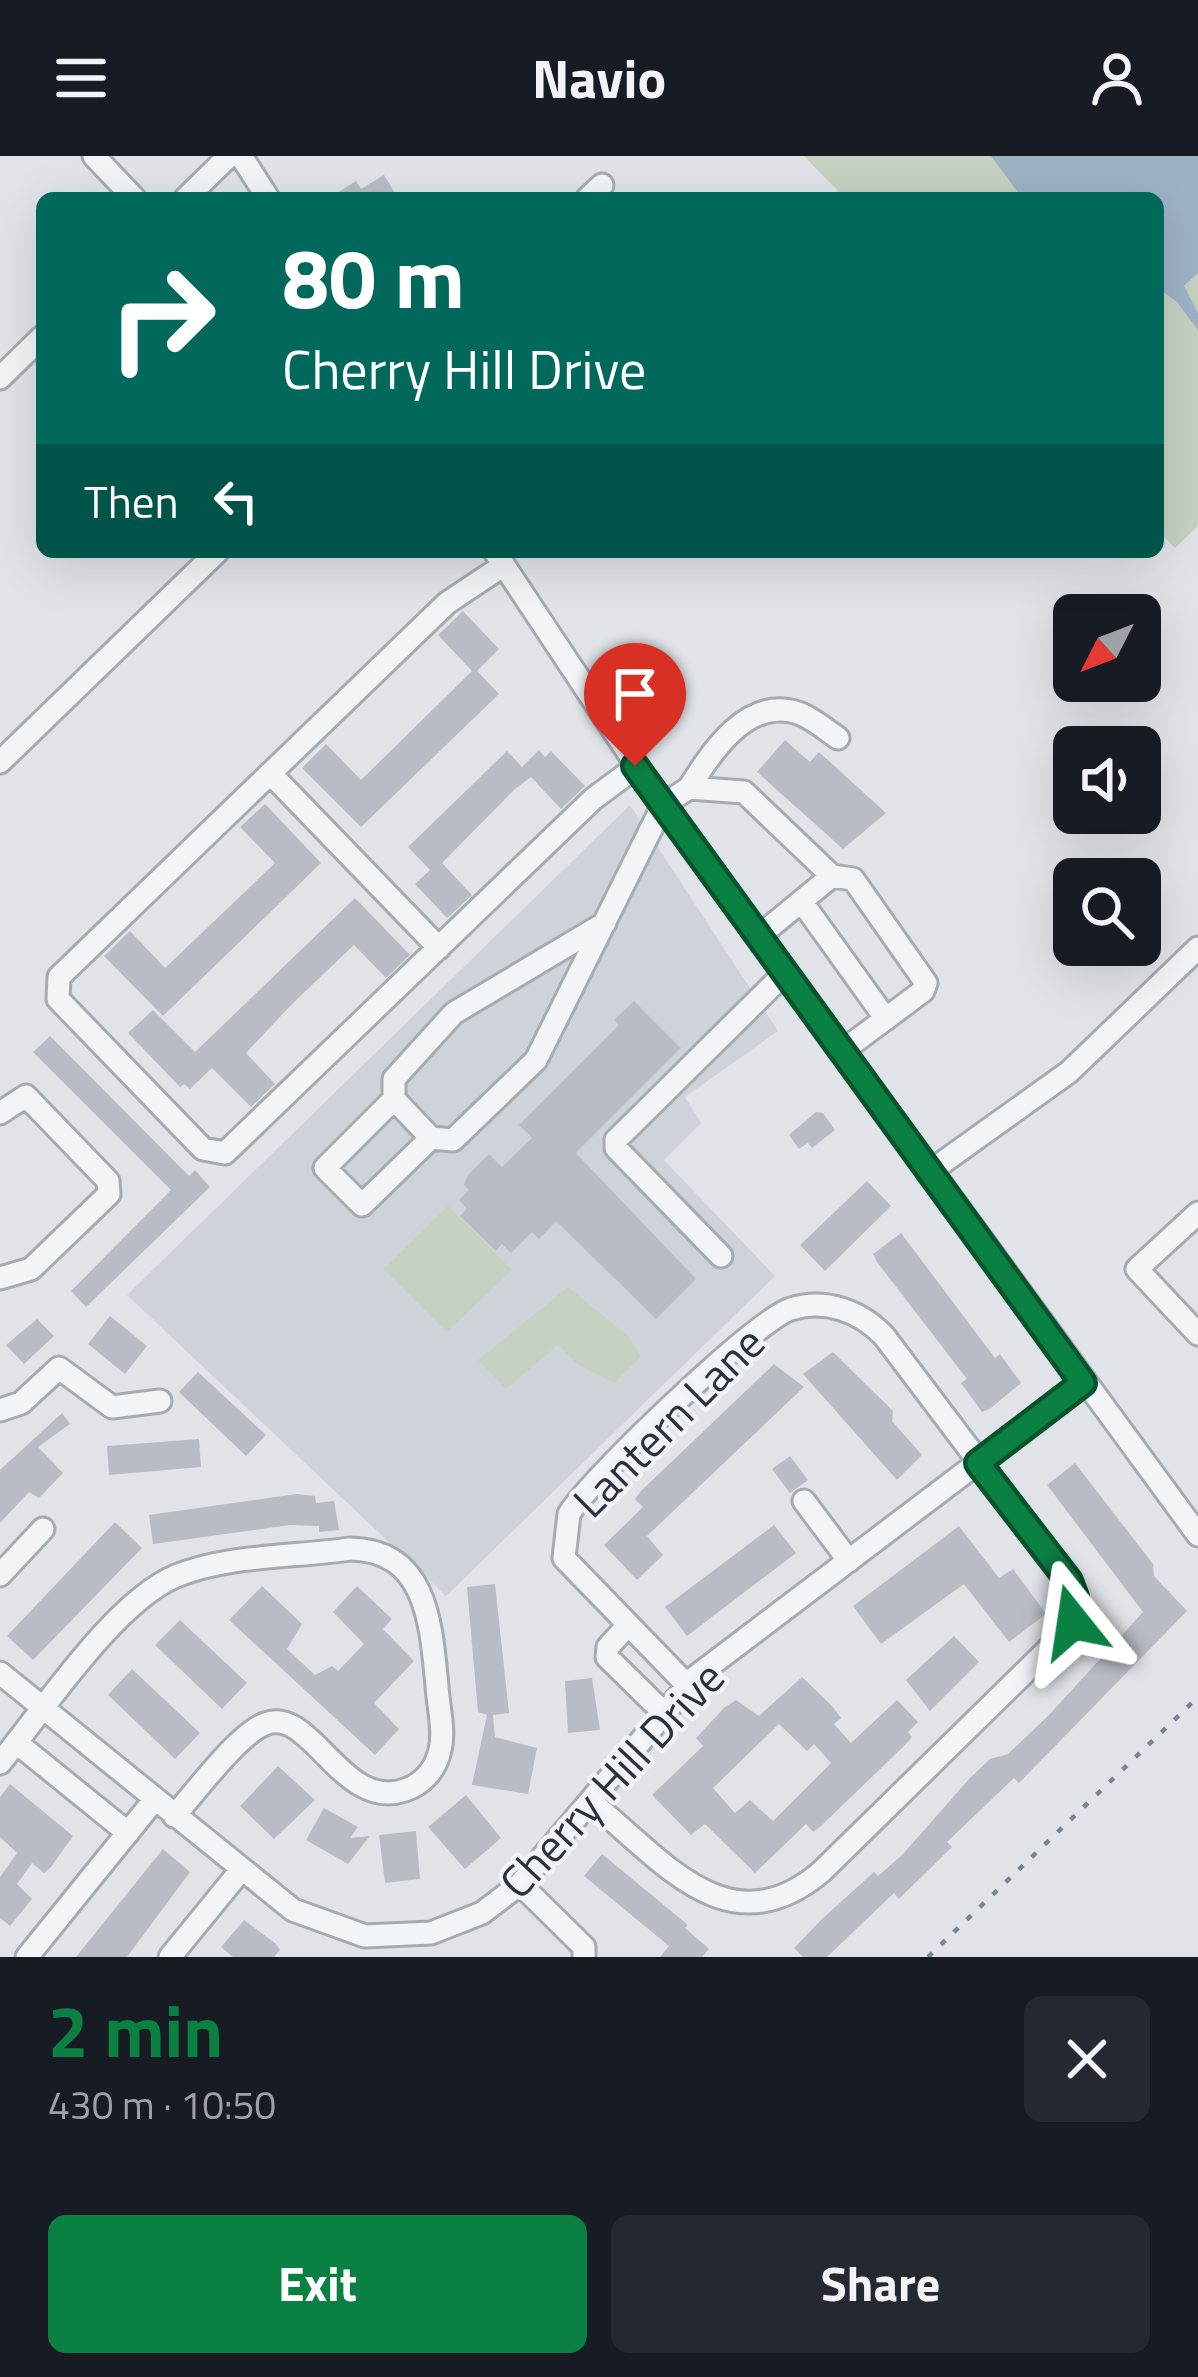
<!DOCTYPE html>
<meta charset="utf-8">
<style>
body{margin:0;font-family:"Titillium Web",sans-serif;background:#242831;color:#f1f3f6;height:100vh;display:flex;flex-direction:column;font-size:45px;white-space:nowrap}
*{box-sizing:border-box;margin:0}
p{font-size:39px;color:#9ea1a6}
.icon{flex:none;width:66px;height:66px;fill:none;stroke:currentColor;stroke-width:2;stroke-linecap:round;stroke-linejoin:round}
.map{position:relative;height:1801px;overflow:hidden}
.panel{display:flex;flex-direction:column;background:#171b24;flex:1}
.panel>*{flex:none}
.banner{position:absolute;left:36px;top:36px;width:1128px;height:366px;border-radius:18px;box-shadow:0 12px 48px #0002;background:#00695c;color:#fff;overflow:hidden}
.needle{width:78px;rotate:228deg}
.controls{position:absolute;left:1053px;top:438px;display:grid;gap:24px}
.controls a{display:grid;place-items:center;width:108px;height:108px;border-radius:18px;background:#171b24;box-shadow:0 12px 48px #0002;font-size:60px}
.pin{position:absolute;display:grid;place-items:center;width:102px;height:102px;color:#fff;margin:-123px -51px;border-radius:50% 50% 50% 0;rotate:-45deg;box-shadow:0 0 12px #0007}
.pin .icon{rotate:45deg}
.me{position:absolute;width:132px;margin:-66px;rotate:345deg;stroke-linejoin:round;filter:drop-shadow(0 0 9px #0008)}
.turn{display:flex;align-items:center;gap:42px;height:252px;padding:0 48px;font-size:54px}
.turn .icon{width:156px;height:156px;stroke-width:2.5}
.turn b{display:block;font-size:84px;line-height:102px}
.then{display:flex;align-items:center;height:114px;padding:0 48px;background:#0003;gap:24px;font-size:45px}
.round{display:grid;place-items:center;flex:none;width:126px;height:126px;border-radius:18px;background:#242831}
.overview{display:flex;align-items:center;justify-content:space-between;height:204px;padding:0 48px}
h1{font-size:72px;font-weight:700;line-height:90px;color:#0b8043}
.action{display:flex;gap:24px;margin-top:auto;padding:24px 48px}
.action a{flex:1;height:138px;border-radius:18px;background:#0b8043;color:#fff;font-size:48px;font-weight:700;line-height:138px;text-align:center}
.action a+a{background:#242831;color:#f1f3f6}
header{display:flex;justify-content:space-between;align-items:center;height:156px;padding:0 48px;background:#171b24;font-size:54px;font-weight:700}
.map>svg:first-child{display:block}
</style>
<header><svg class="icon" aria-label="menu" viewBox="0 0 24 24"><path d="M4 6h16M4 12h16M4 18h16"/></svg>Navio<svg class="icon" aria-label="person" viewBox="0 0 24 24"><circle cx="12" cy="8" r="4"/><path d="M4 21q1-7 8-7t8 7"/></svg></header>
<div class="map">
<svg width="1198" height="1801" viewBox="0 0 1198 1801">
<rect width="100%" height="100%" fill="#e0e4e8"/>
<path fill="#ced3da" d="M 630,649 L 778,875 L 685,941 L 701,967 L 664,1004 L 775,1120 L 446,1440 L 127,1139 Z"/>
<path fill="#c6d1c2" d="M 804,0 L 1038,0 L 1078,42 L 835,42 L 838,35 Z
M 1198,0 L 1198,370 L 1175,392 L 1158,375 L 1158,42 L 1110,42 Z
M 448,1050 L 512,1114 L 447,1176 L 384,1113 Z
M 568,1131 L 629,1181 L 641,1201 L 614,1227 L 577,1208 L 558,1189 L 506,1233 L 478,1204 Z"/>
<path fill="#9eb2c6" d="M 991,0 L 1198,0 L 1198,117 L 1184,130 L 1198,157 L 1198,174 L 1177,146 L 1158,132 L 1158,42 L 1022,42 Z"/>
<path fill="#b8bdc5" fill-rule="evenodd" d="M 384,19 L 398,42 L 329,42 L 356,25 L 361,33 Z
M 463,455 L 499,493 L 477,515 L 499,538 L 361,671 L 302,612 L 326,588 L 361,624 L 472,515 L 438,479 Z
M 785,584 L 810,606 L 819,596 L 886,657 L 843,693 L 757,616 Z
M 539,594 L 545,601 L 551,595 L 585,630 L 561,653 L 531,621 L 515,633 L 442,707 L 472,739 L 447,762 L 415,728 L 430,714 L 408,691 L 507,595 L 522,611 Z
M 265,648 L 321,707 L 163,860 L 104,800 L 130,775 L 165,812 L 275,707 L 240,671 Z
M 355,742 L 410,799 L 386,822 L 354,789 L 293,847 L 246,897 L 275,928 L 251,951 L 212,912 L 190,933 L 184,928 L 180,931 L 128,877 L 153,854 L 195,896 Z
M 634,845 L 681,892 L 576,997 L 696,1123 L 656,1163 L 556,1065 L 539,1083 L 532,1076 L 511,1097 L 502,1088 L 496,1095 L 460,1060 L 467,1053 L 459,1044 L 469,1034 L 464,1029 L 468,1019 L 489,998 L 502,1011 L 532,982 L 519,969 L 619,869 L 614,864 Z
M 50,880 L 189,1020 L 195,1014 L 210,1031 L 86,1151 L 71,1135 L 171,1034 L 33,896 Z
M 816,956 L 823,957 L 835,974 L 812,992 L 808,987 L 799,993 L 789,979 Z
M 867,1025 L 891,1050 L 825,1115 L 800,1089 Z
M 901,1077 L 995,1202 L 1000,1198 L 1021,1227 L 991,1252 L 982,1256 L 961,1227 L 967,1223 L 877,1106 L 873,1098 Z
M 110,1160 L 147,1190 L 125,1218 L 88,1188 Z
M 37,1163 L 54,1180 L 24,1208 L 6,1189 Z
M 833,1196 L 893,1255 L 892,1265 L 922,1299 L 897,1324 L 803,1218 Z
M 774,1208 L 804,1231 L 647,1380 L 663,1399 L 637,1424 L 604,1389 L 643,1351 L 635,1343 L 641,1335 Z
M 198,1216 L 266,1279 L 246,1300 L 179,1236 Z
M 62,1257 L 70,1268 L 38,1291 L 63,1317 L 39,1342 L 29,1336 L 0,1367 L 0,1314 Z
M 199,1283 L 201,1311 L 109,1319 L 107,1290 Z
M 790,1300 L 808,1324 L 790,1337 L 772,1313 Z
M 1075,1307 L 1153,1408 L 1154,1420 L 1187,1455 L 1019,1627 L 1014,1622 L 947,1686 L 952,1691 L 899,1743 L 894,1737 L 827,1801 L 803,1801 L 794,1792 L 823,1762 L 874,1716 L 878,1720 L 902,1699 L 970,1622 L 990,1603 L 1008,1598 L 1049,1559 L 1143,1456 L 1047,1329 Z
M 297,1338 L 315,1340 L 316,1347 L 334,1345 L 339,1374 L 319,1376 L 319,1370 L 290,1369 L 153,1388 L 149,1359 Z
M 115,1366 L 142,1392 L 33,1504 L 7,1480 Z
M 774,1369 L 796,1397 L 687,1480 L 665,1451 Z
M 959,1370 L 999,1422 L 1013,1413 L 1046,1458 L 1009,1486 L 964,1428 L 881,1488 L 853,1450 Z
M 495,1428 L 509,1557 L 493,1559 L 495,1581 L 537,1592 L 528,1638 L 472,1629 L 487,1559 L 478,1556 L 467,1431 Z
M 262,1430 L 302,1468 L 287,1493 L 315,1519 L 332,1510 L 338,1515 L 364,1488 L 333,1456 L 357,1430 L 392,1463 L 383,1473 L 414,1505 L 374,1547 L 399,1573 L 375,1599 L 229,1464 Z
M 180,1464 L 247,1527 L 222,1553 L 155,1489 Z
M 954,1480 L 979,1506 L 930,1555 L 906,1524 Z
M 132,1513 L 200,1577 L 175,1603 L 108,1539 Z
M 802,1521 L 832,1550 L 841,1562 L 834,1568 L 851,1587 L 897,1544 L 918,1566 L 908,1576 L 912,1581 L 906,1588 L 821,1670 L 813,1676 L 806,1668 L 755,1717 L 705,1668 L 691,1679 L 652,1639 L 703,1590 L 696,1582 L 724,1552 L 736,1544 L 759,1560 ZM 779,1568 L 807,1595 L 814,1588 L 831,1607 L 773,1665 L 750,1644 L 735,1657 L 713,1632 Z
M 592,1522 L 600,1574 L 568,1577 L 565,1525 Z
M 278,1610 L 315,1644 L 274,1683 L 240,1650 Z
M 10,1628 L 73,1680 L 51,1711 L 44,1717 L 32,1707 L 17,1728 L 32,1743 L 10,1770 L 0,1762 L 0,1721 L 17,1697 L 0,1681 L 0,1641 Z
M 466,1639 L 501,1682 L 465,1713 L 428,1671 Z
M 324,1652 L 358,1671 L 350,1682 L 370,1680 L 348,1708 L 306,1684 Z
M 416,1675 L 420,1723 L 385,1727 L 379,1679 Z
M 163,1693 L 190,1716 L 133,1793 L 127,1801 L 76,1801 Z
M 602,1698 L 688,1769 L 685,1772 L 709,1793 L 702,1801 L 660,1801 L 669,1790 L 584,1720 Z
M 244,1764 L 275,1787 L 280,1794 L 274,1801 L 233,1801 L 221,1791 Z"/>
<g fill="none" stroke-linecap="round" stroke-linejoin="round">
<g stroke="#a6abb2" stroke-width="27">
<path id="minor" d="M 94,0 L 134,42
M 241,0 L 268,42
M 186,42 L 229,0
M 588,42 L 602,29
M 0,222 L 42,181
M 495,396 L 663,649 L 1198,1379
M 504,409 L 447,447 L 59,821 L 58,843 L 203,993 L 225,997 L 593,643 L 636,611
M 0,606 L 217,396
M 270,617 L 439,792
M 689,632 C 711,597 747,540 798,557 C 811,561 826,574 838,582
M 802,746 L 886,863
M 605,767 L 454,857 L 394,923 L 394,943 L 431,982 L 453,984 L 536,904 L 663,649 L 689,632 L 744,636 L 832,720 L 853,723 L 926,827 L 923,835 L 841,896
M 758,781 L 832,720
M 394,943 L 325,1012 L 362,1049 L 431,982
M 0,957 L 26,940 L 108,1025 L 109,1038 L 31,1113 L 0,1122
M 928,1017 L 1069,916 L 1198,792
M 1198,1057 L 1137,1113 L 1198,1178
M 721,1100 L 616,992 L 616,984 L 784,818
M 0,1254 L 21,1247 L 59,1212 L 112,1251 L 160,1245
M 804,1345 L 849,1405
M 0,1419 L 43,1373
M 628,1469 L 608,1491 L 607,1501 L 663,1556
M 0,1517 L 293,1754 L 365,1780 L 431,1777 L 482,1757 L 520,1728 L 695,1521 L 1083,1227
M 17,1587 L 128,1677
M 0,1607 C 43,1555 114,1446 176,1420 C 227,1399 295,1401 350,1393 C 428,1394 431,1470 437,1530 C 438,1550 445,1575 440,1594 C 436,1613 423,1628 405,1634 C 342,1656 311,1549 265,1568 C 238,1578 195,1637 174,1660
M 590,1645 C 662,1703 728,1794 821,1716 L 1069,1473 L 1076,1449 L 1069,1425 L 884,1180 C 860,1155 825,1142 791,1153 C 757,1163 589,1324 569,1358 L 564,1402 L 687,1529
M 520,1728 L 584,1791 L 584,1801
M 27,1801 L 155,1643
M 170,1801 L 241,1714"/>
</g>
<use href="#minor" stroke="#f3f4f7" stroke-width="21"/>
<path stroke="#7b8491" stroke-width="4.5" stroke-dasharray="6 12" stroke-linecap="butt" d="M 928,1801 L 1198,1541"/>
</g>
<g fill="none" stroke-linecap="round" stroke-linejoin="round">
<g stroke="#07532c" stroke-width="30">
<path id="route" d="M 635,610 L 1083,1227 L 978,1307 L 1069,1425 L 1075,1441 L 1073,1466"/>
</g>
<use href="#route" stroke="#0b8043" stroke-width="21"/>
</g>
<g text-anchor="middle" dominant-baseline="central" stroke-width="9" stroke-linejoin="round" paint-order="stroke">
<g font-size="45" fill="#2a323e" stroke="#f0f2f6">
<text transform="translate(668 1265) rotate(-45)">Lantern Lane</text>
<text transform="translate(611 1623) rotate(-47)">Cherry Hill Drive</text>
</g>
</g>
</svg>
<div class="controls">
<a><svg class="needle" viewBox="-14 -14 28 28"><path d="M0-13l5 13h-10z" fill="#e53935"/><path d="M0 13l5-13h-10z" fill="#9ea1a6"/></svg></a>
<a><svg class="icon" aria-label="sound" viewBox="0 0 24 24"><path d="M4 9h4l5-4v14l-5-4H4zM17 9q2 3 0 6"/></svg></a>
<a><svg class="icon" aria-label="search" viewBox="0 0 24 24"><circle cx="10" cy="10" r="6"/><path d="M15 15l6 6"/></svg></a>
</div>
<div class="pin" style="left:635px;top:610px;background:#d93025"><svg class="icon" aria-label="arrive" viewBox="0 0 24 24"><path d="M6 21V4h12l-3 4 3 4H6"/></svg></div>
<svg class="me" style="left:1073px;top:1466px" viewBox="-20 -20 40 40"><path d="M0-17L14 15 0 8-14 15z" fill="#0b8043" stroke="#fff" stroke-width="4"/></svg>
<div class="banner">
<div class="turn"><svg class="icon" aria-label="right" viewBox="0 0 24 24"><path d="M7 20v-9h11M14 6l5 5-5 5"/></svg><div><b>80 m</b>Cherry Hill Drive</div></div>
<div class="then">Then<svg class="icon" aria-label="left" viewBox="0 0 24 24"><path d="M17 20v-9H6M10 6l-5 5 5 5"/></svg></div>
</div>
</div>
<section class="panel">
<div class="overview"><div><h1>2 min</h1><p>430 m · 10:50</p></div><a class="round"><svg class="icon" aria-label="close" viewBox="0 0 24 24"><path d="M6 6l12 12M18 6L6 18"/></svg></a></div>
<div class="action"><a>Exit</a><a>Share</a></div>
</section>
